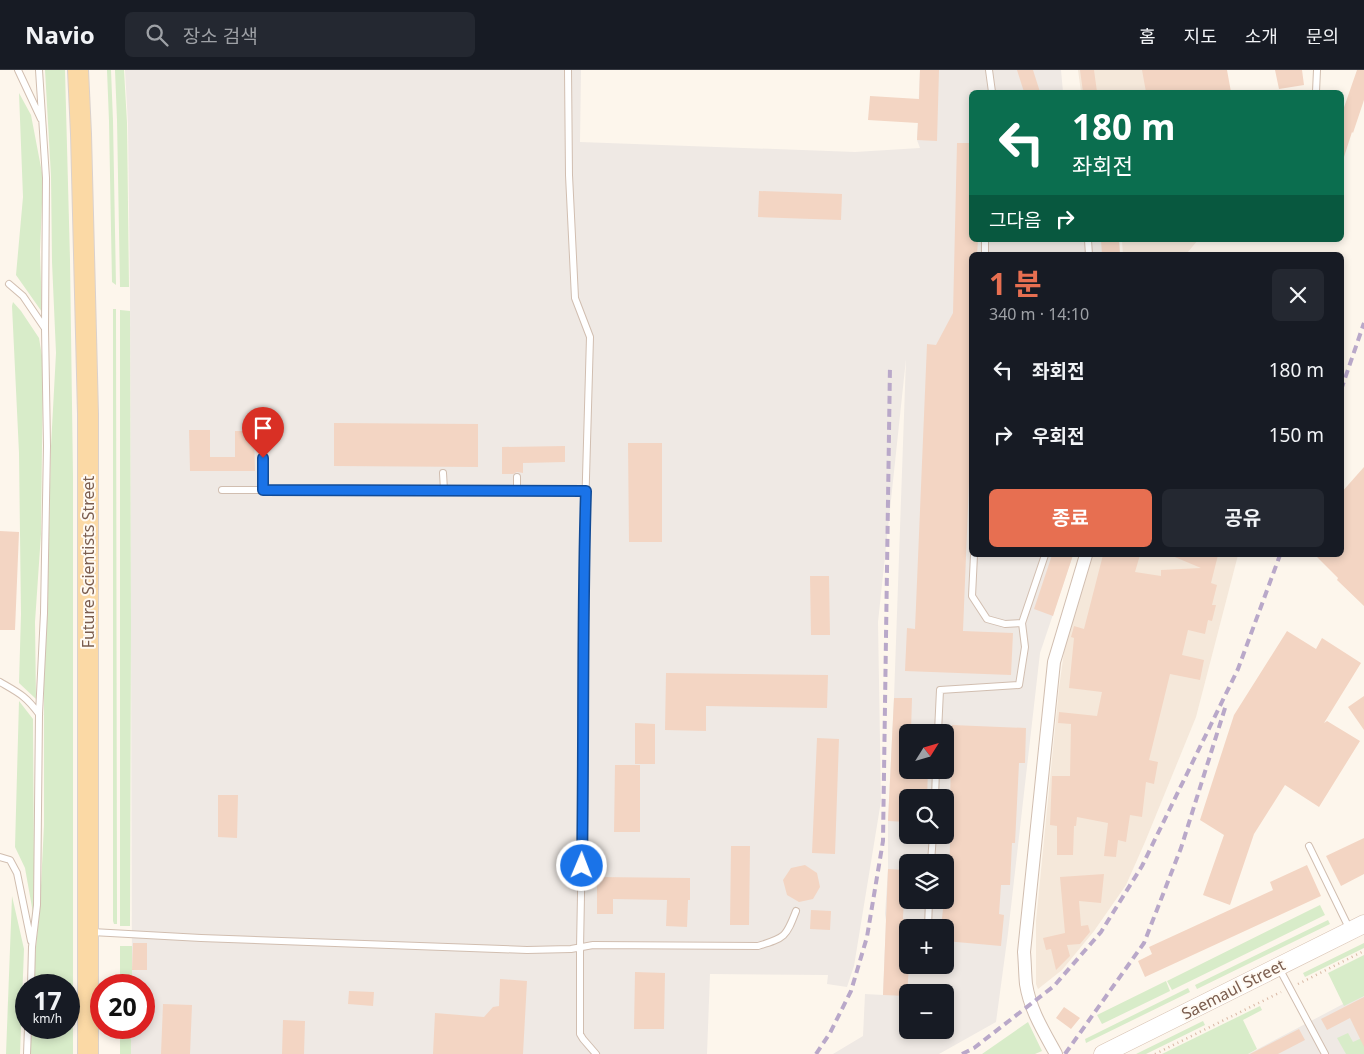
<!DOCTYPE html>
<html lang="ko">
<meta charset="utf-8">
<style>
body{margin:0;font-family:"Noto Sans","Noto Sans KR",sans-serif;background:#242831;color:#f1f3f6;height:100vh;display:flex;flex-direction:column;font-size:19px;white-space:nowrap}
*{box-sizing:border-box;margin:0}
p{font-size:16px;color:#9ea1a6}
.icon{flex:none;width:28px;height:28px;fill:none;stroke:currentColor;stroke-width:2;stroke-linecap:round;stroke-linejoin:round}
.map{position:relative;flex:1;overflow:hidden}
.sheet{position:absolute;left:969px;top:182px;width:375px;height:305px;display:flex;flex-direction:column;background:#171b24;border-radius:8px;box-shadow:0 2px 8px #0003}
.sheet>*{flex:none}
.hud{position:absolute;left:969px;top:20px;width:375px;height:152px;border-radius:8px;box-shadow:0 2px 8px #0003;background:#0b6e4f;color:#fff;overflow:hidden}
.needle{width:32px;rotate:53deg}
.fabs{position:absolute;left:899px;top:654px;display:grid;gap:10px}
.fabs a{display:grid;place-items:center;width:55px;height:55px;border-radius:8px;background:#171b24;box-shadow:0 2px 8px #0003;font-size:25px}
.speed{position:absolute;left:15px;top:904px;display:flex;gap:10px;font-size:25px;font-weight:700;text-align:center}
.speed>*{display:grid;place-content:center;width:65px;height:65px;border-radius:50%;background:#171b24;box-shadow:0 2px 8px #0003;line-height:1}
.speed small{font-size:12px;font-weight:400}
.speed .limit{border:8px solid #d22;background:#fff;color:#111}
.pin{position:absolute;display:grid;place-items:center;width:42px;height:42px;color:#fff;margin:-51px -21px;border-radius:50% 50% 50% 0;rotate:-45deg;box-shadow:0 0 5px #0007}
.pin .icon{rotate:45deg}
.me{position:absolute;width:55px;margin:-28px;rotate:1deg;stroke-linejoin:round;filter:drop-shadow(0 0 4px #0008)}
.turn{display:flex;align-items:center;gap:18px;height:105px;padding:0 20px;font-size:22px}
.turn .icon{width:65px;height:65px;stroke-width:2.5}
.turn b{display:block;font-size:35px;line-height:42px}
.then{display:flex;align-items:center;height:48px;padding:0 20px;background:#0003;gap:10px;font-size:19px}
.round{display:grid;place-items:center;flex:none;width:52px;height:52px;border-radius:8px;background:#242831}
.overview{display:flex;align-items:center;justify-content:space-between;height:85px;padding:0 20px}
h1{font-size:30px;font-weight:700;line-height:38px;color:#e76f51}
.action{display:flex;gap:10px;margin-top:auto;padding:10px 20px}
.action a{flex:1;height:58px;border-radius:8px;background:#e76f51;color:#fff;font-size:20px;font-weight:700;line-height:58px;text-align:center}
.action a+a{background:#242831;color:#f1f3f6}
ul{padding:0;list-style:none}
li{display:flex;align-items:center;gap:15px;height:65px;padding:0 20px}
li div{flex:1}
li b{display:block;font-size:19px}
li em{font-style:normal}
header{display:flex;align-items:center;gap:30px;box-sizing:border-box;height:70px;padding:0 25px;background:#171b24;border-bottom:1px solid #363941}
header strong{font-size:24px}
nav{display:flex;gap:28px;margin-inline-start:auto;font-size:18px}
.search{width:350px;height:45px;background:#242831;display:flex;align-items:center;gap:12px;box-sizing:border-box;padding:0 18px;border-radius:8px;color:#9ea1a6;font-size:19px}
.map>svg:first-child{display:block}
</style>
<header>
<strong>Navio</strong>
<div class="search"><svg class="icon" aria-label="search" viewBox="0 0 24 24"><circle cx="10" cy="10" r="6"/><path d="M15 15l6 6"/></svg>장소 검색</div>
<nav><a>홈</a><a>지도</a><a>소개</a><a>문의</a></nav>
</header>
<div class="map">
<svg width="1364" height="984" viewBox="0 0 1364 984">
<rect width="100%" height="100%" fill="#fdf6ec"/>
<path fill="#f5e8da" d="M 1078,0 L 1162,0 L 1166,22 L 1081,22 Z
M 1122,170 L 1198,170 L 1187,183 L 1187,185 L 1123,185 Z
M 1092,485 L 1238,485 L 1196,647 L 1145,772 L 1126,815 L 1094,861 L 1062,900 L 1038,919 L 1036,914 L 1036,851 L 1059,618 L 1066,567 Z"/>
<path fill="#efe9e4" fill-rule="evenodd" d="M 125,0 L 581,0 L 580,72 L 855,82 L 920,78 L 917,70 L 920,0 L 1061,0 L 1063,22 L 971,22 L 971,170 L 1119,170 L 1120,185 L 971,185 L 971,485 L 1073,485 L 1040,583 L 1008,863 L 996,952 L 939,984 L 833,984 L 863,966 L 865,924 L 883,925 L 886,851 L 885,844 L 888,799 L 888,751 L 894,628 L 906,289 L 878,552 L 881,731 L 854,896 L 847,917 L 827,914 L 828,905 L 710,904 L 707,984 L 131,984 L 131,958 L 144,958 L 144,915 L 132,915 L 130,223 L 128,54 ZM 908,662 L 945,662 L 945,700 L 908,700 ZM 908,728 L 945,728 L 945,765 L 908,765 ZM 908,792 L 945,792 L 945,830 L 908,830 ZM 908,858 L 945,858 L 945,895 L 908,895 ZM 908,922 L 945,922 L 945,960 L 908,960 Z
M 1364,923 L 1364,984 L 1248,984 L 1256,980 Z"/>
<path fill="#d8ecc9" d="M 45,0 L 65,0 L 70,190 L 73,407 L 73,984 L 30,984 L 32,958 L 69,958 L 69,915 L 34,915 L 35,887 L 40,836 L 44,755 L 44,608 L 47,542 L 51,376 L 56,283 L 52,192 L 51,106 Z
M 107,0 L 111,0 L 113,51 L 116,215 L 112,212 L 109,51 Z
M 115,0 L 124,0 L 127,53 L 129,217 L 120,217 L 117,50 Z
M 19,23 L 31,45 L 43,108 L 40,182 L 42,242 L 16,205 L 23,127 Z
M 13,232 L 21,241 L 39,268 L 43,292 L 41,464 L 35,552 L 36,629 L 19,613 L 21,544 L 19,383 L 12,236 Z
M 113,239 L 116,239 L 117,854 L 114,854 L 113,851 Z
M 120,240 L 130,241 L 131,555 L 130,856 L 120,856 Z
M 19,631 L 33,649 L 34,799 L 33,843 L 25,798 L 15,777 Z
M 12,826 L 24,879 L 20,984 L 6,984 Z
M 1320,835 L 1325,845 L 1172,920 L 1167,911 Z
M 1328,850 L 1330,854 L 1197,919 L 1195,915 Z
M 1364,873 L 1364,878 L 1305,907 L 1303,903 Z
M 120,876 L 132,876 L 132,915 L 120,915 Z
M 1364,885 L 1364,926 L 1344,936 L 1328,903 Z
M 1166,911 L 1170,921 L 1102,954 L 1097,945 Z
M 1188,918 L 1190,922 L 1086,973 L 1085,969 Z
M 1260,936 L 1262,940 L 1243,950 L 1257,979 L 1248,984 L 1162,984 Z
M 1203,951 L 1205,955 L 1146,984 L 1136,984 Z
M 1028,952 L 1042,981 L 1035,984 L 982,984 Z
M 120,958 L 131,958 L 131,984 L 120,984 Z
M 1348,963 L 1353,972 L 1364,967 L 1364,984 L 1346,984 L 1337,968 Z"/>
<path fill="#f3d5c3" d="M 920,0 L 939,0 L 937,71 L 917,70 L 918,53 L 868,50 L 870,26 L 919,29 Z
M 1017,0 L 1033,0 L 1040,22 L 1024,22 Z
M 1080,0 L 1094,0 L 1097,22 L 1083,22 Z
M 1142,0 L 1227,0 L 1231,22 L 1146,22 Z
M 1275,0 L 1302,0 L 1304,15 L 1279,19 Z
M 1357,0 L 1364,0 L 1364,30 L 1353,63 L 1352,62 L 1344,87 L 1341,86 L 1341,46 Z
M 957,73 L 971,73 L 971,170 L 978,170 L 977,185 L 971,185 L 971,362 L 963,561 L 1013,563 L 1011,605 L 905,601 L 907,558 L 915,559 L 927,274 L 936,275 L 953,243 Z
M 759,121 L 842,124 L 841,150 L 758,147 Z
M 1101,170 L 1119,170 L 1120,185 L 1102,185 Z
M 334,353 L 478,354 L 478,397 L 334,396 Z
M 189,360 L 210,360 L 210,387 L 235,387 L 235,361 L 254,361 L 255,401 L 190,401 Z
M 628,373 L 662,373 L 662,472 L 629,472 Z
M 565,376 L 565,392 L 523,393 L 523,403 L 517,402 L 513,404 L 502,404 L 502,377 Z
M 1364,397 L 1364,536 L 1337,510 L 1338,508 L 1315,485 L 1341,485 L 1341,423 Z
M 0,461 L 19,462 L 15,560 L 0,560 Z
M 1052,485 L 1073,485 L 1053,546 L 1034,539 Z
M 1103,485 L 1140,485 L 1135,502 L 1161,506 L 1161,500 L 1201,498 L 1170,485 L 1218,485 L 1211,513 L 1217,515 L 1212,535 L 1216,535 L 1212,551 L 1208,550 L 1205,564 L 1188,560 L 1182,585 L 1204,590 L 1200,610 L 1170,604 L 1149,690 L 1158,692 L 1154,714 L 1146,712 L 1142,747 L 1130,745 L 1126,772 L 1118,770 L 1116,787 L 1104,786 L 1108,753 L 1077,747 L 1076,756 L 1074,756 L 1073,785 L 1057,785 L 1057,756 L 1050,755 L 1052,706 L 1070,706 L 1071,654 L 1058,653 L 1059,642 L 1097,646 L 1102,622 L 1069,618 L 1074,568 L 1071,567 L 1074,556 L 1084,559 Z
M 810,506 L 829,506 L 830,565 L 811,565 Z
M 1287,561 L 1316,579 L 1322,568 L 1361,593 L 1324,653 L 1327,651 L 1360,671 L 1319,737 L 1285,715 L 1254,764 L 1230,835 L 1203,825 L 1224,765 L 1200,750 L 1234,645 Z
M 666,603 L 828,605 L 827,638 L 706,636 L 706,661 L 665,660 Z
M 1364,626 L 1364,660 L 1348,637 Z
M 894,628 L 912,628 L 911,662 L 908,662 L 908,700 L 928,700 L 927,728 L 908,728 L 908,752 L 888,751 Z
M 635,653 L 655,654 L 655,694 L 635,694 Z
M 952,655 L 1026,658 L 1025,693 L 1019,693 L 1015,773 L 1012,773 L 1010,815 L 1001,815 L 999,844 L 1004,845 L 1001,876 L 945,871 L 945,858 L 941,858 L 943,839 L 947,839 L 949,812 L 951,730 L 950,730 Z
M 817,668 L 839,669 L 835,784 L 812,783 Z
M 615,695 L 640,695 L 640,762 L 614,762 Z
M 218,725 L 238,725 L 237,768 L 218,767 Z
M 1364,768 L 1364,804 L 1341,816 L 1326,786 Z
M 731,776 L 750,776 L 749,855 L 730,855 Z
M 805,795 L 817,803 L 820,817 L 813,829 L 799,832 L 787,825 L 783,810 L 791,798 Z
M 1307,795 L 1321,826 L 1145,907 L 1138,891 L 1152,884 L 1149,877 L 1273,820 L 1270,812 Z
M 888,799 L 905,800 L 903,849 L 908,850 L 908,895 L 909,895 L 907,926 L 883,925 Z
M 1104,804 L 1101,833 L 1079,831 L 1081,856 L 1088,855 L 1090,862 L 1080,874 L 1067,875 L 1070,886 L 1056,900 L 1051,879 L 1046,880 L 1043,868 L 1065,863 L 1060,807 Z
M 597,807 L 690,808 L 690,830 L 688,830 L 687,857 L 666,856 L 667,830 L 613,829 L 613,844 L 597,844 Z
M 811,840 L 831,841 L 830,860 L 810,859 Z
M 133,873 L 147,873 L 147,900 L 132,900 Z
M 635,902 L 665,903 L 664,959 L 634,959 Z
M 500,909 L 527,911 L 523,984 L 433,984 L 435,943 L 484,947 L 493,937 L 499,936 Z
M 349,921 L 374,922 L 373,936 L 348,934 Z
M 1364,927 L 1364,977 L 1350,948 L 1327,960 L 1321,949 Z
M 163,934 L 192,935 L 190,984 L 161,984 Z
M 1064,937 L 1080,948 L 1071,959 L 1056,948 Z
M 283,950 L 305,951 L 304,984 L 282,984 Z
M 1299,959 L 1305,970 L 1278,984 L 1250,984 Z"/>
<g fill="none" stroke-linecap="round" stroke-linejoin="round">
<g stroke="#d1beb0" stroke-width="8">
<path id="lane" d="M 18,0 L 41,49
M 568,0 L 569,105 L 575,228 L 590,267 L 583,513 L 584,667 L 580,878 L 580,964 L 583,969 L 596,984
M 989,0 L 992,22
M 1316,22 L 1317,0
M 1088,170 L 1089,185
M 985,185 L 985,170
M 9,214 L 23,226 L 44,257
M 443,403 L 444,420
M 517,407 L 517,421
M 222,420 L 586,421
M 263,420 L 263,388
M 1022,553 L 1045,485
M 0,612 C 19,623 26,626 39,644
M 938,662 L 940,620 L 1019,615 L 1025,577 L 1022,553 L 1005,554 L 987,549 L 972,526 L 974,485
M 935,728 L 936,700
M 1309,776 L 1350,860
M 0,787 L 10,790 L 17,803 L 31,871
M 931,792 L 933,765
M 928,858 L 929,830
M 92,862 L 201,868 L 527,880 L 571,879 L 593,875 L 758,876 C 785,868 786,867 796,841
M 1279,898 L 1325,984
M 31,915 L 32,877 L 37,835 L 39,644 L 44,543 L 47,376 L 45,258 L 46,108 L 39,0
M 27,984 L 28,958"/>
</g>
<g stroke="#d1beb0" stroke-width="14">
<path id="street" d="M 1056,984 C 1044,962 1030,940 1026,914 C 1025,904 1025,893 1024,882 L 1054,592 L 1086,485"/>
</g>
<g stroke="#d6c0b0" stroke-width="19">
<path id="secondary" d="M 1103,984 L 1364,854"/>
</g>
<g stroke="#dad1cd" stroke-width="22">
<path id="primary" d="M 78,0 L 81,64 L 88,344 L 88,984"/>
</g>
<path stroke="#d9b8a5" stroke-width="2.5" stroke-dasharray="1 4" stroke-linecap="butt" d="M 1298,914 L 1364,881
M 1155,984 L 1281,922"/>
<use href="#lane" stroke="#fff" stroke-width="6"/>
<use href="#street" stroke="#fff" stroke-width="12"/>
<use href="#secondary" stroke="#fff" stroke-width="18"/>
<use href="#primary" stroke="#fbd9a5" stroke-width="20"/>
<path stroke="#b9a8c9" stroke-width="4" stroke-dasharray="8 5" stroke-linecap="butt" d="M 1341,320 L 1364,253
M 816,984 L 830,963 L 851,921 L 867,867 L 883,771 L 890,295
M 962,984 L 974,978 L 1054,916 L 1101,862 L 1142,796 L 1238,599 L 1280,485
M 1065,984 L 1144,873 L 1181,778 L 1226,635"/>
</g>
<g fill="none" stroke-linecap="round" stroke-linejoin="round">
<g stroke="#114b97" stroke-width="12">
<path id="route" d="M 263,388 L 263,420 L 586,421 C 582,546 584,671 582,796"/>
</g>
<use href="#route" stroke="#1a73e8" stroke-width="9"/>
</g>
<g text-anchor="middle" dominant-baseline="central" stroke-width="4" stroke-linejoin="round" paint-order="stroke">
<g font-size="16" fill="#7a5c4d" stroke="#fffaf3">
<text transform="translate(88 492) rotate(-90)">Future Scientists Street</text>
<text transform="translate(1233 919) rotate(-27)">Saemaul Street</text>
</g>
</g>
</svg>
<div class="fabs">
<a><svg class="needle" viewBox="-14 -14 28 28"><path d="M0-13l5 13h-10z" fill="#e53935"/><path d="M0 13l5-13h-10z" fill="#9ea1a6"/></svg></a>
<a><svg class="icon" aria-label="search" viewBox="0 0 24 24"><circle cx="10" cy="10" r="6"/><path d="M15 15l6 6"/></svg></a>
<a><svg class="icon" aria-label="layers" viewBox="0 0 24 24"><path d="M12 4l9 5-9 5-9-5zM3 14l9 5 9-5"/></svg></a>
<a>+</a>
<a>−</a>
</div>
<div class="speed"><div>17<small>km/h</small></div><div class="limit">20</div></div>
<div class="pin" style="left:263px;top:388px;background:#d93025"><svg class="icon" aria-label="arrive" viewBox="0 0 24 24"><path d="M6 21V4h12l-3 4 3 4H6"/></svg></div>
<svg class="me" style="left:582px;top:796px" viewBox="-20 -20 40 40"><circle r="17" fill="#1a73e8" stroke="#fff" stroke-width="3"/><path d="M0-11L8 9 0 5-8 9z" fill="#fff"/></svg>
<div class="hud">
<div class="turn"><svg class="icon" aria-label="left" viewBox="0 0 24 24"><path d="M17 20v-9H6M10 6l-5 5 5 5"/></svg><div><b>180 m</b>좌회전</div></div>
<div class="then">그다음<svg class="icon" aria-label="right" viewBox="0 0 24 24"><path d="M7 20v-9h11M14 6l5 5-5 5"/></svg></div>
</div>
<section class="sheet">
<div class="overview"><div><h1>1 분</h1><p>340 m · 14:10</p></div><a class="round"><svg class="icon" aria-label="close" viewBox="0 0 24 24"><path d="M6 6l12 12M18 6L6 18"/></svg></a></div>
<ul>
<li><svg class="icon" aria-label="left" viewBox="0 0 24 24"><path d="M17 20v-9H6M10 6l-5 5 5 5"/></svg><div><b>좌회전</b></div><em>180 m</em></li>
<li><svg class="icon" aria-label="right" viewBox="0 0 24 24"><path d="M7 20v-9h11M14 6l5 5-5 5"/></svg><div><b>우회전</b></div><em>150 m</em></li>
</ul>
<div class="action"><a>종료</a><a>공유</a></div>
</section>
</div>
